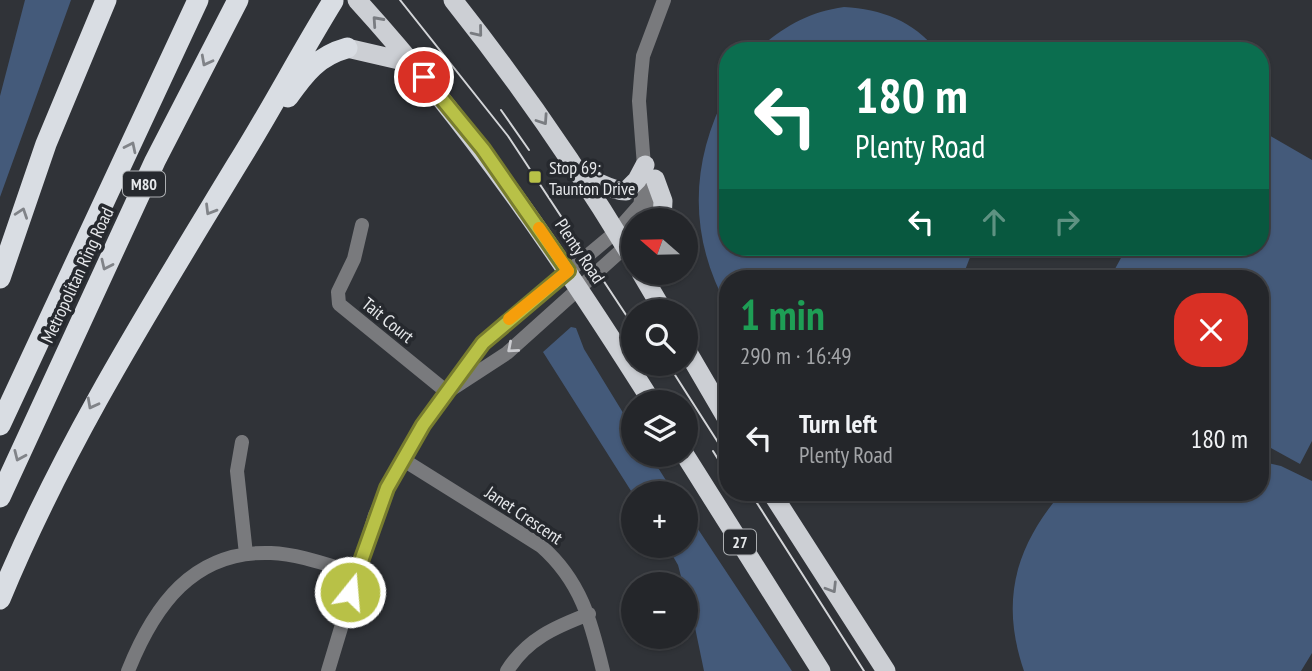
<!DOCTYPE html>
<meta charset="utf-8">
<style>
body{margin:0;font-family:"PT Sans Narrow",sans-serif;background:#2c2e32;color:#f1f3f6;height:100vh;display:flex;flex-direction:column;font-size:26px;white-space:nowrap}
*{box-sizing:border-box;margin:0}
p{font-size:23px;color:#a3a5a8}
.icon{flex:none;width:38px;height:38px;fill:none;stroke:currentColor;stroke-width:2;stroke-linecap:round;stroke-linejoin:round}
.map{position:relative;flex:1;overflow:hidden}
.details{position:absolute;left:719px;top:270px;width:550px;height:231px;display:flex;flex-direction:column;background:#24262a;border-radius:28px;box-shadow:0 2px 5px #0004,0 0 0 2px #414347}
.details>*{flex:none}
.hud{position:absolute;left:719px;top:42px;width:550px;height:214px;border-radius:28px;box-shadow:0 2px 5px #0004,0 0 0 2px #414347;background:#0b6e4f;color:#fff;overflow:hidden}
.needle{width:46px;rotate:290deg}
.fabs{position:absolute;left:621px;top:208px;display:grid;gap:14px}
.fabs a{display:grid;place-items:center;width:77px;height:77px;border-radius:50%;background:#24262a;box-shadow:0 2px 5px #0004,0 0 0 2px #414347;font-size:35px}
.pin{position:absolute;display:grid;place-items:center;width:60px;height:60px;color:#fff;margin:-30px;border:4px solid #fff;border-radius:50%;box-shadow:0 2px 7px #0007}
.me{position:absolute;width:77px;margin:-38px;rotate:17deg;stroke-linejoin:round;filter:drop-shadow(0 0 5px #0008)}
.turn{display:flex;align-items:center;gap:24px;height:147px;padding:0 21px;font-size:32px}
.turn .icon{width:91px;height:91px;stroke-width:2.5}
.turn b{display:block;font-size:49px;line-height:60px}
.lanes{display:flex;align-items:center;height:66px;padding:0 21px;background:#0003;justify-content:center;gap:35px;direction:ltr}
.lanes .off{opacity:.35}
.round{display:grid;place-items:center;flex:none;width:74px;height:74px;border-radius:28px;background:#2c2e32}
.head{display:flex;align-items:center;justify-content:space-between;height:119px;padding:0 21px}
h1{font-size:42px;font-weight:600;line-height:52px;color:#1e9e55}
ul{padding:0;list-style:none}
li{display:flex;align-items:center;gap:21px;height:98px;padding:0 21px}
li div{flex:1}
li b{display:block;font-size:26px}
li em{font-style:normal}
.map>svg:first-child{display:block}
</style>
<div class="map">
<svg width="1312" height="671" viewBox="0 0 1312 671">
<rect width="100%" height="100%" fill="#303338"/>
<path fill="#445a7a" d="M 25,0 L 71,0 L 0,197 L 0,96 Z
M 844,7 C 881,9 914,21 937,51 L 756,51 C 783,27 808,12 844,7 Z
M 728,90 L 728,247 L 974,247 L 962,278 L 728,278 L 728,308 C 688,236 690,162 728,90 Z
M 1260,130 L 1312,160 L 1312,441 L 1300,464 L 1260,442 L 1260,278 L 1110,278 L 1127,247 L 1260,247 Z
M 571,327 L 576,328 L 584,349 L 633,429 L 634,455 L 650,455 L 674,493 L 633,494 L 543,352 Z
M 1260,461 L 1281,466 L 1312,481 L 1312,653 L 1301,671 L 1024,671 C 1000,601 1015,547 1062,492 L 1260,492 Z
M 686,511 L 792,671 L 704,671 L 686,584 L 683,584 L 678,565 L 667,546 L 686,546 Z"/>
<g fill="none" stroke-linecap="round" stroke-linejoin="round">
<path stroke="#797a7d" stroke-width="14" d="M 648,220 L 654,185
M 362,225 L 354,259 L 338,292 L 339,304 L 447,392
M 452,389 L 507,353 L 634,239
M 242,442 L 237,471 L 246,554
M 402,459 L 541,546 C 581,581 591,621 603,671
M 128,671 C 154,606 193,550 271,553 C 299,554 328,565 355,573
M 328,671 L 375,515 L 402,459 L 423,425 L 483,343 L 617,231 L 640,205 L 645,179 L 639,101 L 641,76 L 643,56 L 664,0
M 507,671 C 527,639 555,627 589,614"/>
<path stroke="#cccfd4" stroke-width="19" d="M 357,0 C 470,124 563,261 652,402
M 453,0 C 519,83 579,170 634,261
M 347,48 L 412,63
M 581,176 C 597,180 610,191 626,191 L 637,180 L 645,165
M 655,179 L 663,201 L 662,220
M 641,273 L 664,312
M 686,349 L 728,421
M 685,455 L 821,671
M 771,492 L 886,671"/>
<path stroke="#d9dde3" stroke-width="21" d="M 288,97 C 305,73 318,56 347,48
M 0,278 L 46,144 L 106,0
M 0,425 L 198,0
M 0,497 L 155,161 L 238,0
M 0,599 C 63,446 150,308 236,166 C 270,112 299,56 333,1"/>
<path stroke="#d3d5d8" stroke-width="2" d="M 400,0 L 508,136 L 634,327
M 501,110 L 529,150
M 668,364 L 728,458
M 713,451 L 728,475
M 750,492 L 864,671"/>
</g>
<defs><path id="oneway-chevron" d="M-2-3.5L2.5 0L-2 3.5" fill="none" stroke-width="1.6" stroke-linecap="round" stroke-linejoin="round" transform="scale(1.75)"/></defs>
<g stroke="#797c81">
<use href="#oneway-chevron" transform="translate(377 21) rotate(-132)"/>
<use href="#oneway-chevron" transform="translate(478 32) rotate(51)"/>
<use href="#oneway-chevron" transform="translate(543 120) rotate(56)"/>
<use href="#oneway-chevron" transform="translate(832 588) rotate(58)"/>
</g>
<g stroke="#808388">
<use href="#oneway-chevron" transform="translate(206 61) rotate(118)"/>
<use href="#oneway-chevron" transform="translate(131 147) rotate(-64)"/>
<use href="#oneway-chevron" transform="translate(210 210) rotate(121)"/>
<use href="#oneway-chevron" transform="translate(22 213) rotate(-71)"/>
<use href="#oneway-chevron" transform="translate(106 265) rotate(115)"/>
<use href="#oneway-chevron" transform="translate(92 404) rotate(118)"/>
<use href="#oneway-chevron" transform="translate(19 456) rotate(114)"/>
</g>
<use stroke="#cbccd0" href="#oneway-chevron" transform="translate(512 348) rotate(139)"/>
<g fill="none" stroke-linecap="round" stroke-linejoin="round">
<g stroke="#787d2e" stroke-width="18">
<path id="route" d="M 350,592 L 387,488 L 423,425 L 483,343 L 568,271 L 483,149 L 424,77"/>
</g>
<use href="#route" stroke="#b8c147" stroke-width="12"/>
<path stroke="#f59e0b" stroke-width="12" d="M 509,319 L 568,271 L 539,228"/>
</g>
<rect fill="#b8c147" stroke="#26292e" stroke-width="2.5" x="528" y="170" width="14" height="14" rx="3.5"/>
<g text-anchor="middle" dominant-baseline="central" stroke-width="7" stroke-linejoin="round" paint-order="stroke">
<g fill="#26292e" stroke="#acafb2" stroke-width="2">
<rect x="123" y="171.5" width="42" height="25" rx="5"/>
<rect x="724" y="529.5" width="32" height="25" rx="5"/>
</g>
<g font-size="16" font-weight="bold" fill="#e6e8eb">
<text x="144" y="184">M80</text>
<text x="740" y="542">27</text>
</g>
<g font-size="18" fill="#e6e8eb" stroke="#26292e" text-anchor="start">
<text x="549" y="167">Stop 69:<tspan x="549" dy="21">Taunton Drive</tspan></text>
</g>
<g font-size="18" fill="#e6e8eb" stroke="#26292e">
<text transform="translate(580 251) rotate(56)">Plenty Road</text>
<text transform="translate(77 275) rotate(-65)">Metropolitan Ring Road</text>
<text transform="translate(388 320) rotate(39)">Tait Court</text>
<text transform="translate(524 515) rotate(34)">Janet Crescent</text>
</g>
</g>
</svg>
<div class="fabs">
<a><svg class="needle" viewBox="-14 -14 28 28"><path d="M0-13l5 13h-10z" fill="#e53935"/><path d="M0 13l5-13h-10z" fill="#a3a5a8"/></svg></a>
<a><svg class="icon" aria-label="search" viewBox="0 0 24 24"><circle cx="10" cy="10" r="6"/><path d="M15 15l6 6"/></svg></a>
<a><svg class="icon" aria-label="layers" viewBox="0 0 24 24"><path d="M12 4l9 5-9 5-9-5zM3 14l9 5 9-5"/></svg></a>
<a>+</a>
<a>−</a>
</div>
<div class="pin" style="left:424px;top:77px;background:#d93025"><svg class="icon" aria-label="arrive" viewBox="0 0 24 24"><path d="M6 21V4h12l-3 4 3 4H6"/></svg></div>
<svg class="me" style="left:350px;top:592px" viewBox="-20 -20 40 40"><circle r="17" fill="#b8c147" stroke="#fff" stroke-width="3"/><path d="M0-11L8 9 0 5-8 9z" fill="#fff"/></svg>
<div class="hud">
<div class="turn"><svg class="icon" aria-label="left" viewBox="0 0 24 24"><path d="M17 20v-9H6M10 6l-5 5 5 5"/></svg><div><b>180 m</b>Plenty Road</div></div>
<div class="lanes"><svg class="icon" aria-label="left" viewBox="0 0 24 24"><path d="M17 20v-9H6M10 6l-5 5 5 5"/></svg><svg class="icon off" aria-label="ahead" viewBox="0 0 24 24"><path d="M12 20V5M6 11l6-6 6 6"/></svg><svg class="icon off" aria-label="right" viewBox="0 0 24 24"><path d="M7 20v-9h11M14 6l5 5-5 5"/></svg></div>
</div>
<section class="details">
<div class="head"><div><h1>1 min</h1><p>290 m · 16:49</p></div><a class="round" style="background:#d93025;color:#fff"><svg class="icon" aria-label="close" viewBox="0 0 24 24"><path d="M6 6l12 12M18 6L6 18"/></svg></a></div>
<ul>
<li><svg class="icon" aria-label="left" viewBox="0 0 24 24"><path d="M17 20v-9H6M10 6l-5 5 5 5"/></svg><div><b>Turn left</b><p>Plenty Road</p></div><em>180 m</em></li>
</ul>
</section>
</div>
